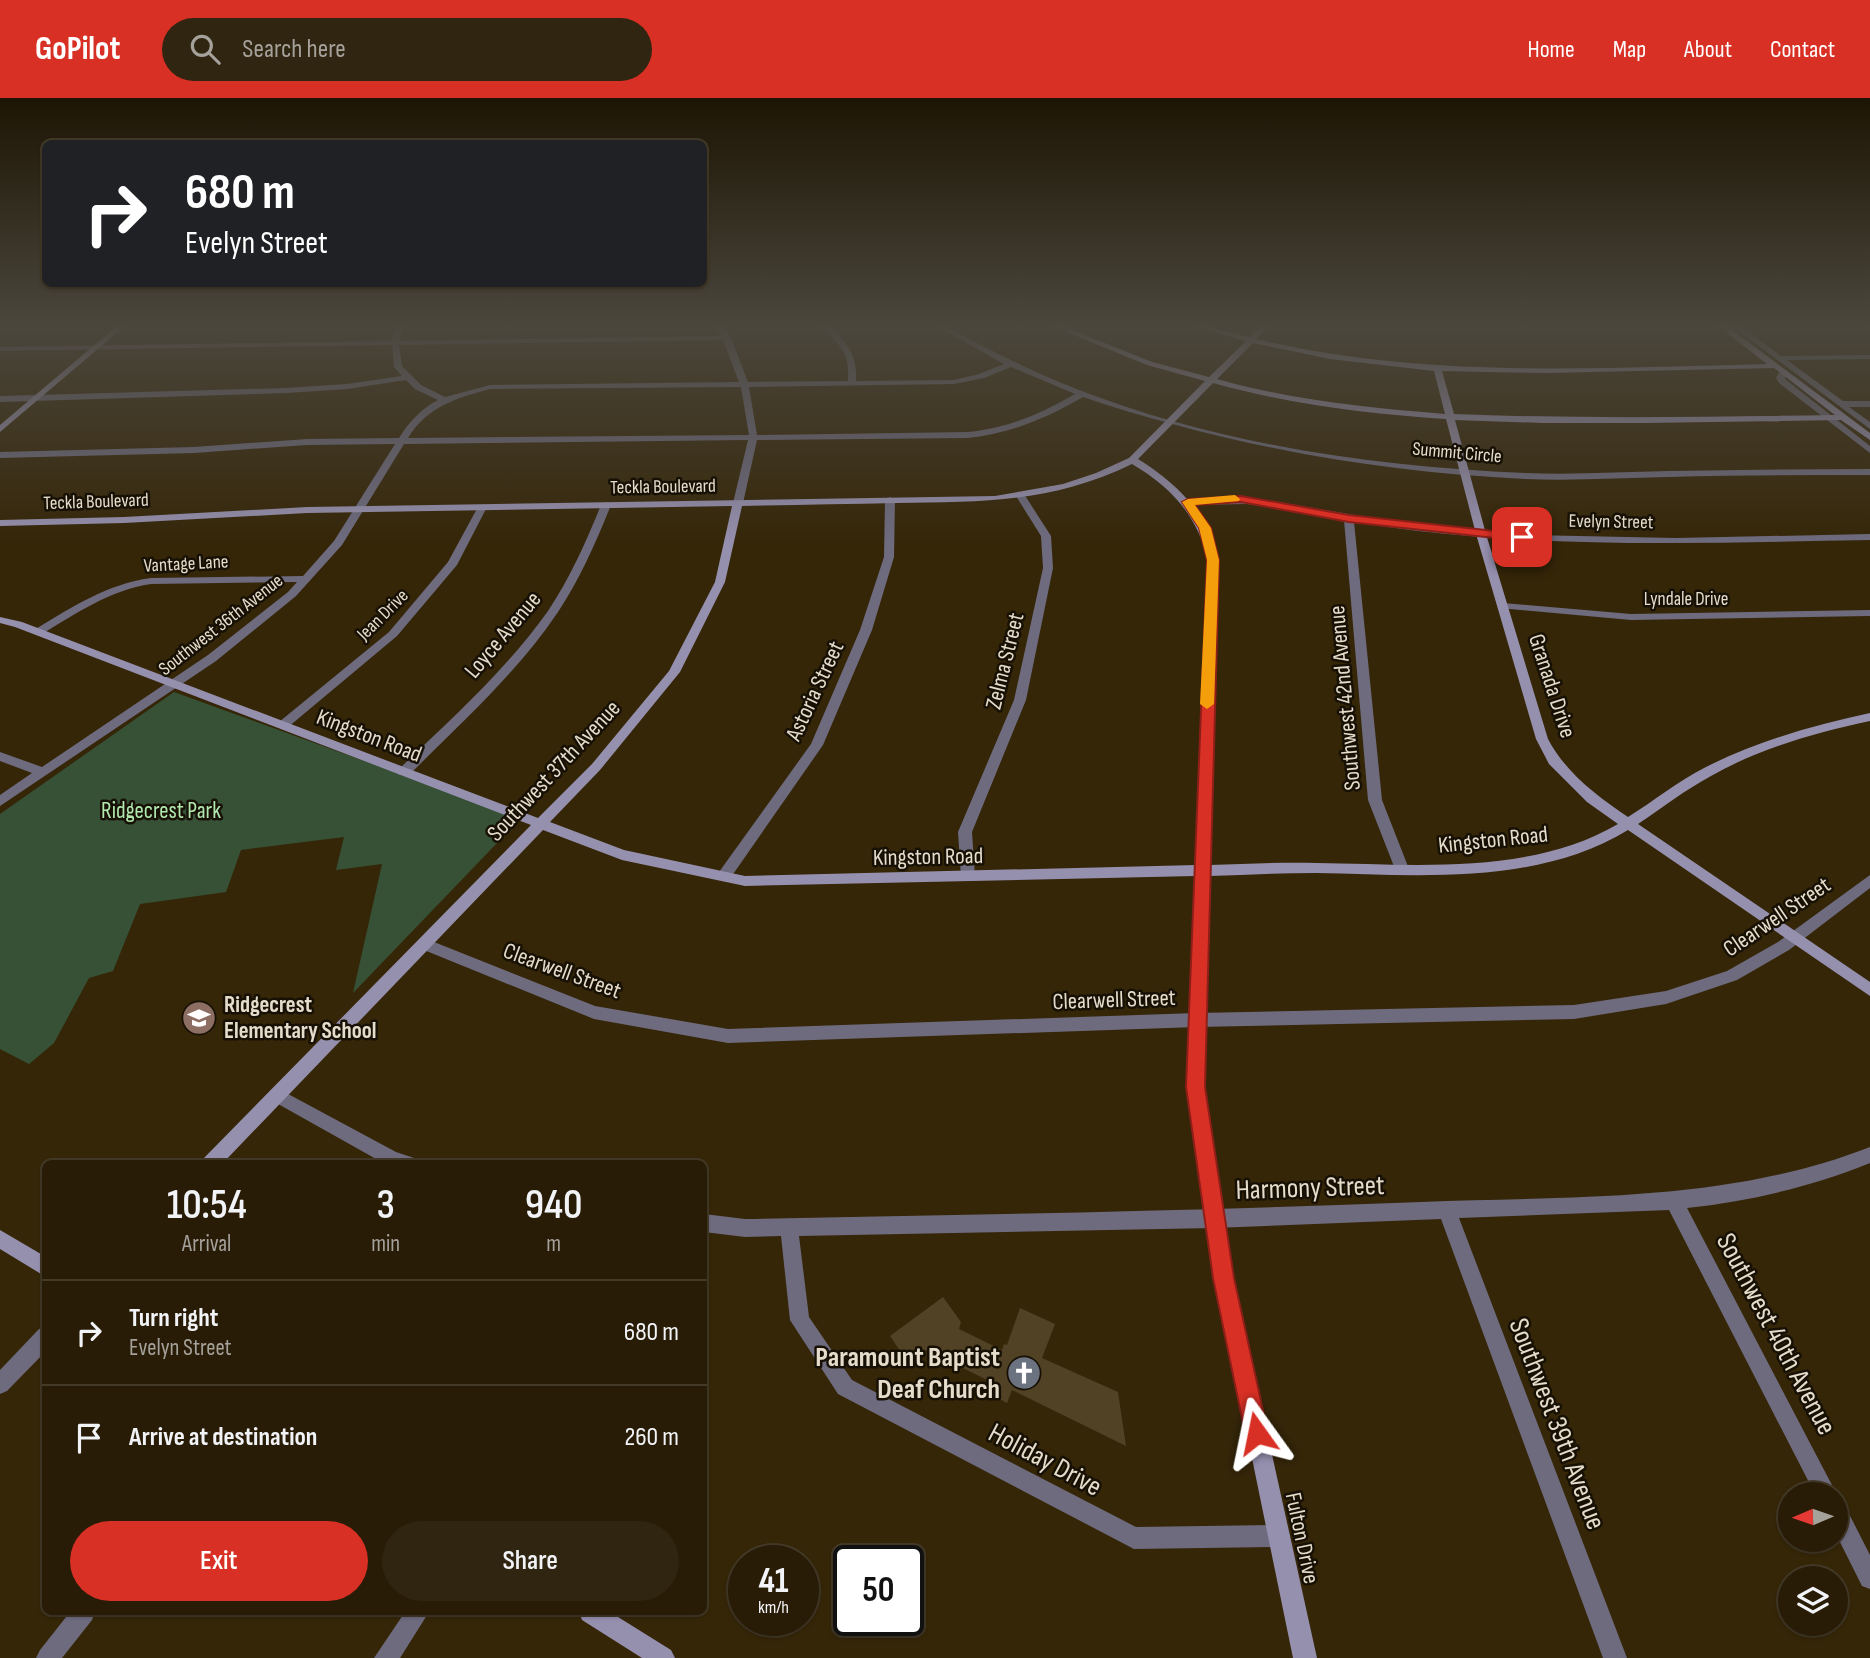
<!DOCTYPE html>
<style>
body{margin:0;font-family:"Sofia Sans Condensed",sans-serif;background:#302510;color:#f1f3f6;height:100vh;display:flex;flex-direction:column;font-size:26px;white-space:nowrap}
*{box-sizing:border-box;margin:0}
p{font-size:23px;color:#a5a19b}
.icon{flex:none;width:38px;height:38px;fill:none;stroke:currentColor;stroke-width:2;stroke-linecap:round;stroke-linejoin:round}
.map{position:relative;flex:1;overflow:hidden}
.details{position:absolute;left:42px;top:1062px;width:665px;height:455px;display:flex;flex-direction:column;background:#281c06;border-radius:10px;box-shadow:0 2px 5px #0004,0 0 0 2px #443a28}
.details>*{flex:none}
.guide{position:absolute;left:42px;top:42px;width:665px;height:147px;border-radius:10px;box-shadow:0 2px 5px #0004,0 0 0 2px #443a28;background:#202124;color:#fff;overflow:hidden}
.needle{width:46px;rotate:268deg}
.buttons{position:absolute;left:1778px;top:1384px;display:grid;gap:14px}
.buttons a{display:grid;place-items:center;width:70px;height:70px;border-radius:50%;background:#281c06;box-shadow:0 2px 5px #0004,0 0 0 2px #443a28;font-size:35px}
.speed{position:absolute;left:728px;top:1447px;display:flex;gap:14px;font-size:35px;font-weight:700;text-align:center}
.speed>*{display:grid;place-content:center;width:91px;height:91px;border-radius:50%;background:#281c06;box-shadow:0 2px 5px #0004,0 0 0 2px #443a28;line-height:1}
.speed small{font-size:18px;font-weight:400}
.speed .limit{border:4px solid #111;border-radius:10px;background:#fff;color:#111}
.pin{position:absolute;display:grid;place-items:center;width:60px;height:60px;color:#fff;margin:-30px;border-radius:14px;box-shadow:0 4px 10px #0006}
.me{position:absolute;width:77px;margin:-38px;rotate:348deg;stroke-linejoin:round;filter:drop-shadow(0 0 5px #0008)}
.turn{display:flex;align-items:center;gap:24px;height:147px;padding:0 28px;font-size:32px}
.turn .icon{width:91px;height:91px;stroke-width:2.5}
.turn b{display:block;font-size:49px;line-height:60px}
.eta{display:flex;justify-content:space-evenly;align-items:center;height:119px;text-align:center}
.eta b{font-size:42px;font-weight:600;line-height:49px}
.primary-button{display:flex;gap:14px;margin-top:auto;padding:14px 28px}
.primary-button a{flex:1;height:80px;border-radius:42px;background:#d93025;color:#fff;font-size:28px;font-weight:600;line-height:80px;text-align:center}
.primary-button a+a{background:#302510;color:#f1f3f6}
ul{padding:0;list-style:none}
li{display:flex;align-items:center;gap:21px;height:105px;padding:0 28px;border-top:2px solid #443a28}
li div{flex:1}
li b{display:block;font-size:26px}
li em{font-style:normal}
header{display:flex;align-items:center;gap:42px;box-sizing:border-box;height:98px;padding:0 35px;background:#d93025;color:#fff}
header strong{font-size:33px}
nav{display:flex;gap:38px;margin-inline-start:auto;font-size:24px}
.search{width:490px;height:63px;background:#302510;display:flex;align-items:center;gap:18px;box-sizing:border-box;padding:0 24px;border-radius:38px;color:#a5a19b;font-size:26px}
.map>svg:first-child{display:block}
</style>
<header>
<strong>GoPilot</strong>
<div class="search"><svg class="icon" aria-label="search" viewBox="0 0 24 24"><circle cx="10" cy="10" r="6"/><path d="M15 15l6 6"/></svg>Search here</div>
<nav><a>Home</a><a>Map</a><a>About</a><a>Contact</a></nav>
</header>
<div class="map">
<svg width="1870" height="1560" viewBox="0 0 1870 1560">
<rect width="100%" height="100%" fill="#352608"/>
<path fill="#375137" d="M 174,594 L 521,720 L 353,895 L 382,766 L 336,772 L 344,739 L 241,752 L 226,794 L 140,806 L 113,873 L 89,880 L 54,945 L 29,966 L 0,951 L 0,716 Z"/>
<path fill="#524225" d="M 943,1199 L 961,1224 L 959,1231 L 1002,1252 L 1004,1246 L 1007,1247 L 1020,1210 L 1055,1226 L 1042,1260 L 1118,1294 L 1126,1348 L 1012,1292 L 1007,1305 L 986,1294 L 991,1284 L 927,1252 L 908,1265 L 890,1238 Z"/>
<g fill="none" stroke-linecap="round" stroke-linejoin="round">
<path fill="#6e6b7f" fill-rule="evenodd" d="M 397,228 L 405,228 L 399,243 L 721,238 L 715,228 L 723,228 L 731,240 L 748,284 L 848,283 C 850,253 839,248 822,228 L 830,228 C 847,245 858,258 856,283 L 954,282 L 979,276 L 1004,266 L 936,228 L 945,228 C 987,251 1029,272 1074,290 C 1216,346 1374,369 1525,375 C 1573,377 1621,374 1669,373 C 1736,372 1803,371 1870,371 L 1870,377 C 1803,377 1735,377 1668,379 C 1620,380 1573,383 1525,381 C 1374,374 1226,347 1083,299 C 1045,321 1011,335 968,340 L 757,342 L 743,405 L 738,408 L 733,405 L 748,342 L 404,346 L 342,447 L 296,498 L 216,563 L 0,708 L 0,697 L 32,675 L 0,663 L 0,654 L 42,669 L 208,557 L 288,494 L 297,484 L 151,486 C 110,492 77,515 42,536 L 34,536 L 34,532 C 72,509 107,486 151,480 L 303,478 L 334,443 L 395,346 L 307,347 L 194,355 L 0,360 L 0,354 L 194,349 L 307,341 L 399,340 C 408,325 422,310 438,302 L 415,291 L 406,282 L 347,291 L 286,295 L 0,304 L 0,298 L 286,290 L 347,286 L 402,278 L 394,269 L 392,247 L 0,253 L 0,249 L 391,243 ZM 723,242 L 739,284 L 490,287 L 445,299 L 421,287 L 402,268 L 399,247 ZM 1011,269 L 1075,296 C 1040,316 1009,330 968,334 L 757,337 L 749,289 L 954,286 L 984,280 ZM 741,289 L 749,337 L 408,340 C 427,309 456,300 490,291 Z
M 1732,228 L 1741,228 L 1781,258 L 1870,257 L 1870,261 L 1787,262 L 1843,303 L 1870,303 L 1870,309 L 1849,309 L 1870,324 L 1870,331 Z
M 1781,271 L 1788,273 L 1785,281 L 1870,348 L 1870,355 L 1779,285 L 1776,280 Z
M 1021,395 L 1024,396 L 1051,438 L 1053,470 L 1026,602 L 972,734 L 975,779 L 973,783 L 963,783 L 961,779 L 958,734 L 1014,602 L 1043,470 L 1041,438 L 1016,398 Z
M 890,399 L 895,402 L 894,459 L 872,532 L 823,647 L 729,782 L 719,782 L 717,778 L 719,774 L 811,646 L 860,532 L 884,459 L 885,402 Z
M 1208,399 L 1266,402 L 1396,424 L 1530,437 L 1676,440 L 1870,436 L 1870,442 C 1698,445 1525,452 1354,424 L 1382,702 L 1409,771 L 1402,776 L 1395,771 L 1368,702 L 1344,422 L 1247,406 L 1188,407 L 1183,404 L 1188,401 Z
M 606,404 L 611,407 C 596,444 580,481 558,514 C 517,575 461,625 409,677 L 399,677 L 398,674 L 399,671 C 451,621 506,572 548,513 C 570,480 586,444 601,407 Z
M 479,407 L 487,409 L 457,467 L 397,538 L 287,630 L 279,630 L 277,627 L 279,624 L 389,534 L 448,464 Z
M 1503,505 L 1631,516 L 1870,512 L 1870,518 L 1631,522 L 1499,510 L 1499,506 Z
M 1870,777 L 1870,790 L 1789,852 L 1737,882 L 1666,906 L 1574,921 L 1197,929 L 728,945 L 594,921 L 419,850 L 417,846 L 419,842 L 429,842 L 595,908 L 728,931 L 1197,915 L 1574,907 L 1666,893 L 1727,873 L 1778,844 Z
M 277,990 L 396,1054 L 414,1060 L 417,1066 L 385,1066 L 271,1002 L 269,997 L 271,992 Z
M 1870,1049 L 1870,1065 C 1811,1089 1750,1103 1687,1110 L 1833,1389 L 1837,1396 L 1836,1398 L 1815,1396 L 1669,1112 L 1459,1120 L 1627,1560 L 1603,1560 L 1441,1121 L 1214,1130 L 799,1138 L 809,1219 L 852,1282 L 1136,1429 L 1279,1427 L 1287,1430 L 1290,1438 L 1287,1446 L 1279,1449 L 1134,1451 L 838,1296 L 790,1222 L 781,1138 L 745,1139 L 704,1134 L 704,1116 L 745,1121 C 970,1117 1196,1113 1421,1104 C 1572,1098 1727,1105 1870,1049 Z
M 46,1229 L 46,1253 L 7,1293 L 0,1296 L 0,1272 L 39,1231 Z
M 1836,1403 L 1844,1406 L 1870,1457 L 1870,1491 L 1862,1488 L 1836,1436 Z
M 70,1514 L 95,1514 L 92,1522 L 62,1560 L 36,1560 L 40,1552 Z
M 405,1514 L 429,1514 L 400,1560 L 374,1560 Z"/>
<path fill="#9690af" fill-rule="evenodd" d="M 117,228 L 125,228 L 0,334 L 0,327 Z
M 1052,228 L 1062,228 L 1152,264 L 1209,279 L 1246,243 L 1192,228 L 1204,228 L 1249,239 L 1261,228 L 1269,228 L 1256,241 C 1424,281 1596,270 1767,266 L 1718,228 L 1727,228 L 1870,335 L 1870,342 L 1841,322 L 1644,325 L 1544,325 L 1455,322 L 1486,436 L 1548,641 C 1566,675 1597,698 1628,719 C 1654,703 1678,683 1706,669 C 1757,643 1814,627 1870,615 L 1870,623 C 1815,635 1760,650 1711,678 C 1685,692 1662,710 1638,726 L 1870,884 L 1870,898 L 1628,732 C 1536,788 1419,777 1316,775 C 1280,775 1245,777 1209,778 L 1203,989 L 1233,1180 L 1317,1560 L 1293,1560 L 1215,1180 L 1187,989 L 1195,778 L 745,788 L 622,762 L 543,732 L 222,1066 L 201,1066 L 204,1060 L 531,727 L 15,529 L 0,525 L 0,519 L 22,524 L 538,720 L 592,666 L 669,573 L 715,484 L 732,408 L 307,415 L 124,425 L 0,428 L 0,422 L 124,419 L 307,409 L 995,398 L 1063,386 L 1096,375 L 1129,360 L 1205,283 L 1147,267 ZM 1253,245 L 1330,261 L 1434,273 L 1445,316 C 1368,310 1291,302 1217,281 ZM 1774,270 L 1835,317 C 1707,319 1581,321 1454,316 L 1442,273 L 1545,275 ZM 1213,285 C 1288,306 1368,316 1446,321 L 1476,436 L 1536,641 L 1549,666 L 1587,704 L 1618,726 C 1529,778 1415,766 1316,765 C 1281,764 1245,766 1210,767 L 1218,462 C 1207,415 1178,386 1138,361 ZM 1132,366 C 1171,389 1197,417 1208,462 L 1196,767 L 745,778 L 624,752 L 550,724 L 600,672 L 680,574 L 725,484 L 742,408 C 794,407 845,406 897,405 C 984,404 1051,405 1132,366 Z
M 0,1132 L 46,1159 L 46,1179 L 0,1151 Z
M 579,1514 L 610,1514 L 671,1552 L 675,1560 L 642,1560 L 582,1522 Z"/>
</g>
<linearGradient id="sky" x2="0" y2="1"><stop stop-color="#1d1504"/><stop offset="0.51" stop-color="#4b473d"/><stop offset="1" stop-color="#4b473d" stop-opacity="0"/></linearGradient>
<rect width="1870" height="446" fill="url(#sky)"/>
<path fill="#d93025" stroke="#8d1f18" stroke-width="2" d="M 1241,398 L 1349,417 L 1522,436 L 1528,439 L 1522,443 L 1349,424 L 1241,404 L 1195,407 L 1211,430 L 1219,462 L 1205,989 L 1234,1180 L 1268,1335 L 1265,1343 L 1257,1346 L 1248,1343 L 1245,1335 L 1213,1180 L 1186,989 L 1207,462 L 1199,430 L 1182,404 L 1188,401 Z"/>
<path fill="#f59e0b" d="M 1235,397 L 1240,401 L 1239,403 L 1195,407 L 1211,430 L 1219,462 L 1214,606 L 1207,611 L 1200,606 L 1207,462 L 1199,430 L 1182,404 L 1188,401 Z"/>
<defs>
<g id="school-disc" transform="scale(1.75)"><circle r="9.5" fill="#8d6e63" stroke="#171005"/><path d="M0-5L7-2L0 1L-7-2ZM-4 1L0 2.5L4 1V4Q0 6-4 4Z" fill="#fff"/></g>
<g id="church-disc" transform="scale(1.75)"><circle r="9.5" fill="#6b7280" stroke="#171005"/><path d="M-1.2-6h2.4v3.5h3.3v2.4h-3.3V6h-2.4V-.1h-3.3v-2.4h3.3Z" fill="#fff"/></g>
</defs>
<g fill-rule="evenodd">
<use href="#school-disc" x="199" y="920"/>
<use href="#church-disc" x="1024" y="1275"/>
</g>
<g text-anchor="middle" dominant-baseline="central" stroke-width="5" stroke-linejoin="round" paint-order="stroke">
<g font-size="19" fill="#e6dccb" stroke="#171005">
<text transform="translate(1457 355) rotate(5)">Summit Circle</text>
<text transform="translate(663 389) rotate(-1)">Teckla Boulevard</text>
<text transform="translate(96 404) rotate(-2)">Teckla Boulevard</text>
<text transform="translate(1611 424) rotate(1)">Evelyn Street</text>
<text transform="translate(186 466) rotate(-3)">Vantage Lane</text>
<text x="1686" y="501">Lyndale Drive</text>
<text transform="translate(383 517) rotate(-45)">Jean Drive</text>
<text transform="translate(221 527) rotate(-38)">Southwest 36th Avenue</text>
</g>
<g font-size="23" fill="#e6dccb" stroke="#171005">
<text transform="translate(503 537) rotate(-50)">Loyce Avenue</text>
<text transform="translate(1005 563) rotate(-76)">Zelma Street</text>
<text transform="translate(1552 588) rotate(72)">Granada Drive</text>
<text transform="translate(815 593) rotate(-65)">Astoria Street</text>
<text transform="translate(1345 600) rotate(-95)">Southwest 42nd Avenue</text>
<text transform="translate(369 638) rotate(21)">Kingston Road</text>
<text transform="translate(554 673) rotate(-47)">Southwest 37th Avenue</text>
<text transform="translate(1493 742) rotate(-6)">Kingston Road</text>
<text transform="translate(928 759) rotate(-1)">Kingston Road</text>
<text transform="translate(1777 819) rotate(-34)">Clearwell Street</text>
<text transform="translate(562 873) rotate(20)">Clearwell Street</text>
<text transform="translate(1114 902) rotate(-2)">Clearwell Street</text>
<text transform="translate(1302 1440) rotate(78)">Fulton Drive</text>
</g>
<g font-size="23" fill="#b0e8ae" stroke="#171005">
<text x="161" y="713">Ridgecrest Park</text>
</g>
<g font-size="23" font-weight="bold" fill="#e6dccb" stroke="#171005" text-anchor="start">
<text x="224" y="907">Ridgecrest<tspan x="224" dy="26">Elementary School</tspan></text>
</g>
<g font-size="28" fill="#e6dccb" stroke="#171005">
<text transform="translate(1310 1090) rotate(-2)">Harmony Street</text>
<text transform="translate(1776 1236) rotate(62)">Southwest 40th Avenue</text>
<text transform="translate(1557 1326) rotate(69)">Southwest 39th Avenue</text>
<text transform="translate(1045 1362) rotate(28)">Holiday Drive</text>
</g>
<g font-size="28" font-weight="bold" fill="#e6dccb" stroke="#171005" text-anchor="end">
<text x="1000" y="1259">Paramount Baptist<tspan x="1000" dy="32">Deaf Church</tspan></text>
</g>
</g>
</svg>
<div class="buttons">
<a><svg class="needle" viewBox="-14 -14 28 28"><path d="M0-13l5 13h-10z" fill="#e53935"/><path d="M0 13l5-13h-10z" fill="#a5a19b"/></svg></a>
<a><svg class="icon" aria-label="layers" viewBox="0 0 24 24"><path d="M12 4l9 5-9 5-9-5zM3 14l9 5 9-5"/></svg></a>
</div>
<div class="speed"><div>41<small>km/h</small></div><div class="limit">50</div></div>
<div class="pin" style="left:1522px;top:439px;background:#d93025"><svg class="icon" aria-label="arrive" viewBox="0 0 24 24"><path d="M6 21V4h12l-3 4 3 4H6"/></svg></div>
<svg class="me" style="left:1257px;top:1335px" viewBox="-20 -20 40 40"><path d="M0-17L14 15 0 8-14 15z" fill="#d93025" stroke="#fff" stroke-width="4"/></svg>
<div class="guide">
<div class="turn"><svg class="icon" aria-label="right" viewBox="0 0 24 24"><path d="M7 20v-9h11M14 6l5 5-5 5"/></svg><div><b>680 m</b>Evelyn Street</div></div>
</div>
<section class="details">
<div class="eta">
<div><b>10:54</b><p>Arrival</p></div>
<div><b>3</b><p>min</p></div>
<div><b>940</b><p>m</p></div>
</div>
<ul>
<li><svg class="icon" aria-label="right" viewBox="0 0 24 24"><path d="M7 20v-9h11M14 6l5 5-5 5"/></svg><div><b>Turn right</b><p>Evelyn Street</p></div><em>680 m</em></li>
<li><svg class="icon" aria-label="arrive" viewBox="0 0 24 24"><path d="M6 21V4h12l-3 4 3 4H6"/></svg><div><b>Arrive at destination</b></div><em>260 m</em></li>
</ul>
<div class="primary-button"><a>Exit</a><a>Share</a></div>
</section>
</div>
